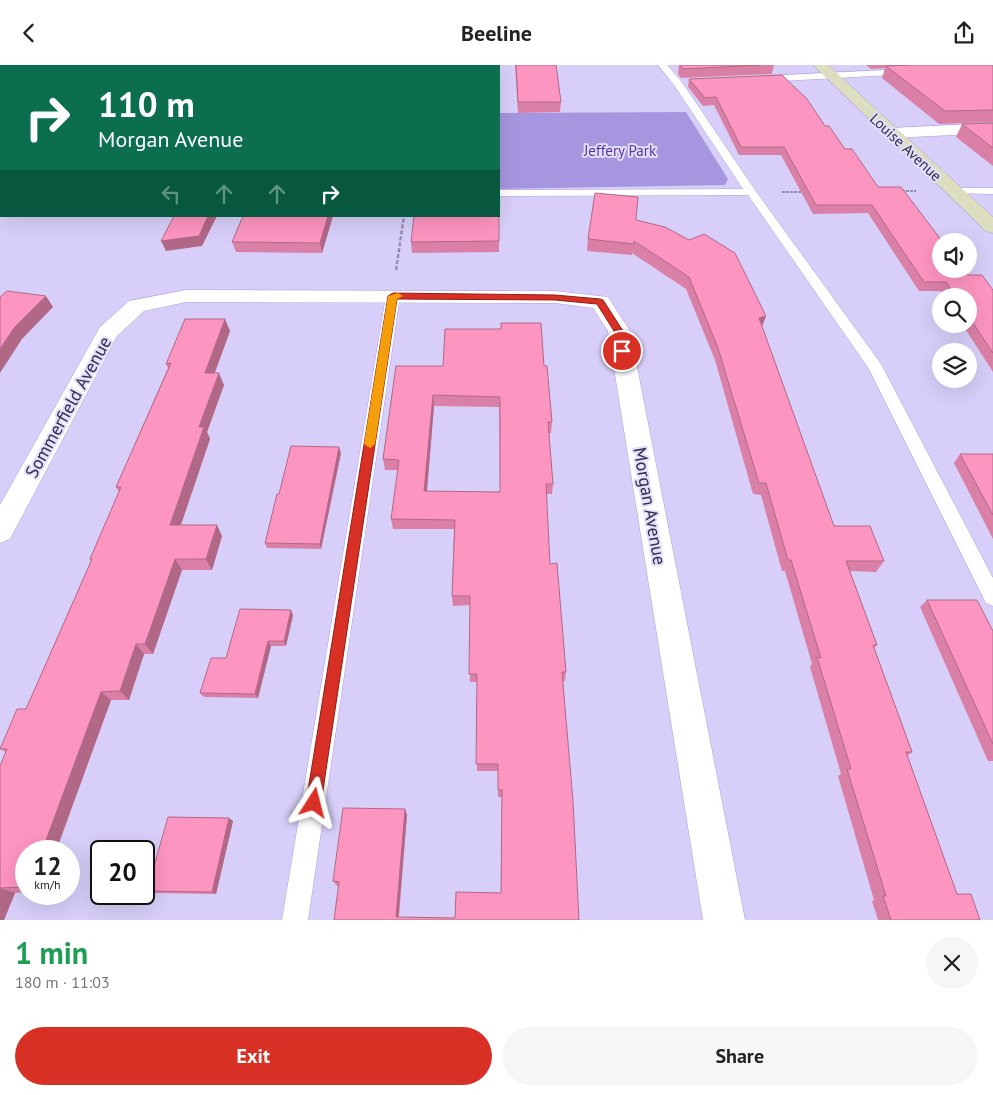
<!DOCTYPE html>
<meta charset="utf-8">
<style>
body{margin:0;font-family:"PT Sans",sans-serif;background:#f6f6f6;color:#222;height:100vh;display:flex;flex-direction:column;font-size:19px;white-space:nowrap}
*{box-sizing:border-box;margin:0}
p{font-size:16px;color:#767676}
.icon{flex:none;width:28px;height:28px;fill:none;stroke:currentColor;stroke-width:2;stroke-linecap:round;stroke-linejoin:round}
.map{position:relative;height:855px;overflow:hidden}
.details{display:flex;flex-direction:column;background:#fff;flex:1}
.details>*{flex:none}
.top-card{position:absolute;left:0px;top:0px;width:500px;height:152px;box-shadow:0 5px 20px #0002;background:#0b6e4f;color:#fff;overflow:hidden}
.controls{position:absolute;left:932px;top:168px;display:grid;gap:10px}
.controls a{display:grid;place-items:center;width:45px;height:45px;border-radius:50%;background:#fff;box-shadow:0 5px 20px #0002;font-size:25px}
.speed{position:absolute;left:15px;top:775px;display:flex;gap:10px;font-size:25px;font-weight:700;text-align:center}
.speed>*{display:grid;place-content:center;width:65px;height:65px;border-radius:50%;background:#fff;box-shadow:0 5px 20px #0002;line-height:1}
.speed small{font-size:12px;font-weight:400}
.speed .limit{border:2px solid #111;border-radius:8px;background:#fff;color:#111}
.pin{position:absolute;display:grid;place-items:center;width:42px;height:42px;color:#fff;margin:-21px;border:2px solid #fff;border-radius:50%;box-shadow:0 1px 5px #0007}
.me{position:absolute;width:55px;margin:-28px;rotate:9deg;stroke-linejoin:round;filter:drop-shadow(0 0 4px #0008)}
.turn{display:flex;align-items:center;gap:18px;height:105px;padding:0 15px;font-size:22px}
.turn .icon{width:65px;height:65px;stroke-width:2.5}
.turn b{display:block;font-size:35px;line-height:42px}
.lanes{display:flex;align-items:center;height:48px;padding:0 15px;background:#0003;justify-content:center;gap:25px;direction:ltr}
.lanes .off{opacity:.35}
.round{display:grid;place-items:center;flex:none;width:52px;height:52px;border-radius:26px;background:#f6f6f6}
.head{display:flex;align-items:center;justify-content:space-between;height:85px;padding:0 15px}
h1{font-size:30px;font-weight:800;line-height:38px;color:#1e9e55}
.button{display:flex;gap:10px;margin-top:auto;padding:10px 15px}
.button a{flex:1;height:58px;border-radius:30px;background:#d93025;color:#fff;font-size:20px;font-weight:800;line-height:58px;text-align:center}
.button a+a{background:#f6f6f6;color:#222}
header{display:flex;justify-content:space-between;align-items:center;height:65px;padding:0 15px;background:#fff;font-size:22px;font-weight:800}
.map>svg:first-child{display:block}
</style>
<header><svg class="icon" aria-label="back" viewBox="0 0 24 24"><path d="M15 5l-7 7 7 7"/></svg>Beeline<svg class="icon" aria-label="share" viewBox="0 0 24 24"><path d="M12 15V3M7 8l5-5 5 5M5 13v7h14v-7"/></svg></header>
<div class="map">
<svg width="993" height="855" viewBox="0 0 993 855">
<rect width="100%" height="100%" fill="#d7cff9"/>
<path fill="#a696df" d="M 686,47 L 728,114 L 725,120 L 499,124 L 499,48 Z"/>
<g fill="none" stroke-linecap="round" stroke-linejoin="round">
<g stroke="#ac9ee1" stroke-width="1">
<path id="lane" d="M 293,0 L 301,0 L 301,1 L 293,1 Z
M 658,0 L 667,0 L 681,16 L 755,125 L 881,299 L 993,513 L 993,541 L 986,538 L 869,304 L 748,130 L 499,131 L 499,125 L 743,124 L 674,20 Z
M 907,4 L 912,7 L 910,9 L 763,17 L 758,14 L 763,11 Z
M 952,123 L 993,123 L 993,129 L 948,128 L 946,126 L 948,124 Z
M 0,125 L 1,125 L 1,131 L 0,131 Z
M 393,227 L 400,231 L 308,855 L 282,855 L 386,231 Z"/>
</g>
<g stroke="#ac9ee1" stroke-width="1">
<path id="street" d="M 455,0 L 469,0 L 469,1 L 455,1 Z
M 993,58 L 993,68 L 891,73 L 885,71 L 883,68 L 885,65 L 891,63 Z
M 186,225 L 555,226 L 608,232 L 630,266 L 745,855 L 703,855 L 608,266 L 593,243 L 555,238 L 186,237 L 144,246 L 117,271 L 10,474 L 0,478 L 0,440 L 100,262 L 129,236 Z"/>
</g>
<g stroke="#ac9ee1" stroke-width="1">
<path id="secondary" d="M 813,0 L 828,0 L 993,152 L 993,168 L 986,166 Z"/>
</g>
<path stroke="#948db2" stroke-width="2" stroke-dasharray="3 1" stroke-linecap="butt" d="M 902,126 L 916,126
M 782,127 L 803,127"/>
<path stroke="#948db2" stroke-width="2.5" stroke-dasharray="4 2" stroke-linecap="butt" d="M 396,205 L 404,151"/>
<use href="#lane" fill="#fff" fill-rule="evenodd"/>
<use href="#street" fill="#fff" fill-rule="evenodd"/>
<use href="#secondary" fill="#dcdebf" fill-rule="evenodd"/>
</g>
<path fill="#da80a6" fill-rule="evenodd" d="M 0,0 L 1,1 L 1,38 L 0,38 Z
M 515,0 L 556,0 L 561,37 L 560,47 L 518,48 Z
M 679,0 L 774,0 L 772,9 L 681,13 L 678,9 Z
M 866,0 L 993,0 L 993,57 L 939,59 L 882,13 L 885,3 L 871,4 Z
M 689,14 L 825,61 L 878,122 L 968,210 L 993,225 L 993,307 L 962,259 L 969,259 L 969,231 L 944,231 L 940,226 L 919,226 L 868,148 L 813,149 L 781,90 L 739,90 L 714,40 L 703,41 L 688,22 Z
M 993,58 L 993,101 L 956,72 L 962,59 Z
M 243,151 L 333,151 L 322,188 L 236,187 L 232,177 Z
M 499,151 L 499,187 L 412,188 L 411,177 Z
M 636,155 L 762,262 L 834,461 L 884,496 L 876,507 L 850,506 L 877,580 L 874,583 L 912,687 L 907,691 L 957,829 L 980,855 L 878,855 L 872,836 L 874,835 L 838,711 L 841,709 L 810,602 L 812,599 L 785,506 L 782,506 L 761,430 L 753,429 L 715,295 L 686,224 L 632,188 L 632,190 L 587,186 L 588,174 Z
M 225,254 L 230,266 L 215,308 L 224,320 L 207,367 L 210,374 L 181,460 L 222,471 L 212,505 L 182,505 L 153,589 L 144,589 L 129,635 L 111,635 L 56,786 L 26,786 L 26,827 L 15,828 L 4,855 L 0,855 L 6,687 L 0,684 L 26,644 L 91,496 L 90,494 L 119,427 L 116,422 L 168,303 L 166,299 Z
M 396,301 L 544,301 L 552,357 L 551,368 L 549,368 L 553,419 L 552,429 L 546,429 L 550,499 L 566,607 L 565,616 L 563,616 L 579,855 L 334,855 L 339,821 L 337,821 L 333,816 L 405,744 L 407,750 L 399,852 L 455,853 L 501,828 L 502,732 L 498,732 L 498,706 L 477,706 L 477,617 L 470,617 L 470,540 L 453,541 L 452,531 L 454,464 L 393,464 L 391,454 L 398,405 L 385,405 L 383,394 ZM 434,341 L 499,342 L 500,427 L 427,426 Z
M 341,388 L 321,484 L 267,483 L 265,478 L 279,429 Z
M 960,389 L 993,389 L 993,474 L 954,398 Z
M 927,535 L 993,566 L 993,696 L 988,696 L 920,542 Z
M 293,550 L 286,581 L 271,581 L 258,633 L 204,632 L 200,628 L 226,593 Z
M 233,756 L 216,829 L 152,828 L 147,826 Z"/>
<path fill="#b16887" d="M 65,0 L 79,0 L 77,1 L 64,1 Z
M 208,151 L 217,151 L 202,181 L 166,186 L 161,176 Z
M 328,151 L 333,151 L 322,188 L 320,178 Z
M 46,231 L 53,242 L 22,274 L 0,308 L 0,284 L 14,263 Z
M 766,251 L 762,262 L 759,253 Z
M 225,254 L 230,266 L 210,320 L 205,308 Z
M 219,308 L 224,320 L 207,367 L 210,374 L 177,471 L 170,460 L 199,362 Z
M 433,330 L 434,341 L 426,436 L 424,426 Z
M 339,382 L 341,388 L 321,484 L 320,479 Z
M 217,460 L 222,471 L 212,505 L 206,494 Z
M 175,494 L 182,505 L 153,589 L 145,579 Z
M 291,545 L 293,550 L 286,581 L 284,576 Z
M 268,576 L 271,581 L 258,633 L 255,629 Z
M 136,579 L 144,589 L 129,635 L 120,626 Z
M 101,627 L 111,635 L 56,786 L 42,786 Z
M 405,744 L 407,750 L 398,855 L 396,852 Z
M 229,753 L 233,756 L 216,829 L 212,827 Z
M 0,823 L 15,828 L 4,855 L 0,855 Z"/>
<path fill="#fd95c1" stroke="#b16887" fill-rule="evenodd" d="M 0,0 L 65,0 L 64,1 L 1,1 L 1,28 L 0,28 Z
M 169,0 L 274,0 L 274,1 L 168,1 Z
M 369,0 L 398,0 L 398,1 L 368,1 Z
M 516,0 L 556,0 L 561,37 L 518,37 Z
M 680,0 L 761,0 L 683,4 Z
M 911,0 L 993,0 L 993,45 L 945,46 L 886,1 Z
M 782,10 L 807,34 L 825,61 L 829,61 L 845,84 L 852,84 L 878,122 L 901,122 L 942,176 L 941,176 L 941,204 L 963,204 L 968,210 L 982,210 L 993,225 L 993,288 L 969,252 L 969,231 L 955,231 L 946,217 L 924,217 L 872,140 L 816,140 L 784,82 L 741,82 L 716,32 L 705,33 L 689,14 Z
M 0,58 L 1,58 L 1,88 L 0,87 Z
M 993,58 L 993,83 L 962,59 Z
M 595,128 L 638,132 L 636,155 L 665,162 L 689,175 L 704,169 L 735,188 L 766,251 L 759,253 L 834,461 L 870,461 L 884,496 L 846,496 L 877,580 L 873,580 L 912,687 L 906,687 L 957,829 L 971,829 L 980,855 L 891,855 L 883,831 L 886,831 L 847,704 L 851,704 L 817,592 L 821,593 L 791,495 L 788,495 L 766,418 L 759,418 L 718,283 L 689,212 L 634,176 L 634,179 L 588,174 Z
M 174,151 L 208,151 L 199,171 L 161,176 Z
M 243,151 L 328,151 L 320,178 L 232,177 Z
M 414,151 L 499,151 L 499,176 L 411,177 Z
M 7,226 L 46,231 L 14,263 L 0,284 L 0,232 Z
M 185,254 L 225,254 L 205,308 L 219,308 L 199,362 L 204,362 L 170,460 L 217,460 L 206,494 L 175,494 L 145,579 L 136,579 L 120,626 L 101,627 L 42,786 L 26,786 L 26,822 L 0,823 L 0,824 L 0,701 L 7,684 L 0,684 L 17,644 L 26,644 L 92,494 L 90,494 L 121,422 L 116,422 L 171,298 L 166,299 Z
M 501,258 L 541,258 L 544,301 L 547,301 L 552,357 L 548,357 L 553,419 L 546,419 L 550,499 L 557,498 L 566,607 L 562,607 L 573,736 L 579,855 L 334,855 L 339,817 L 333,816 L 343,743 L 405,744 L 396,852 L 455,853 L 456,827 L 501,828 L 502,725 L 498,725 L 498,699 L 476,699 L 477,609 L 469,609 L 470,531 L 452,531 L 455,455 L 391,454 L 399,395 L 383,394 L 396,301 L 443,301 L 445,264 L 501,264 ZM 433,330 L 500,332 L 500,427 L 424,426 Z
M 291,381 L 339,382 L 320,479 L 265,478 L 277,429 L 279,429 Z
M 960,389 L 993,389 L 993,450 Z
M 927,535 L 977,535 L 993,566 L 993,679 Z
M 240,544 L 291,545 L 284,576 L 268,576 L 255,629 L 200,628 L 211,593 L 226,593 Z
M 168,752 L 229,753 L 212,827 L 147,826 Z"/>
<path fill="#d93025" stroke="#8d1f18" d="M 393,228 L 555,230 L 600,234 L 603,235 L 623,266 L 627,286 L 625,288 L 619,288 L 614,266 L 597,239 L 555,235 L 397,234 L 321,738 L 319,743 L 314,745 L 308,743 L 306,738 L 388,231 Z"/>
<path fill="#f59e0b" d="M 398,228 L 403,231 L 397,234 L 375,379 L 370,383 L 364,379 L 388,231 Z"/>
<g text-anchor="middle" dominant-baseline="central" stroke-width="4" stroke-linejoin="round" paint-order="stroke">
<g font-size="15" fill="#332d49" stroke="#e3defa">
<text transform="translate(906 82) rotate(43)">Louise Avenue</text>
</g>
<g font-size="15" fill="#5935a0" stroke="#e3defa">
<text x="620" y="85">Jeffery Park</text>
</g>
<g font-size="18" fill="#332d49" stroke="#e3defa">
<text transform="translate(68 342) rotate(-61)">Sommerfield Avenue</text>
<text transform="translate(650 441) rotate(80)">Morgan Avenue</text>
</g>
</g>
</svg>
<div class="controls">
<a><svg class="icon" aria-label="sound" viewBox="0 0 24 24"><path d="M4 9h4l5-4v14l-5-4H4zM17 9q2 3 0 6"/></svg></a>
<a><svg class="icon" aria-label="search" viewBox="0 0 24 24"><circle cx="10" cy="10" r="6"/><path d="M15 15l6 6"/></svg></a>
<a><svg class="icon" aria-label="layers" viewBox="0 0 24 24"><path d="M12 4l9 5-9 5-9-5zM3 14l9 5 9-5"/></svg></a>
</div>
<div class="speed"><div>12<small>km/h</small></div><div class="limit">20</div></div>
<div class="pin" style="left:622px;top:286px;background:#d93025"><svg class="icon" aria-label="arrive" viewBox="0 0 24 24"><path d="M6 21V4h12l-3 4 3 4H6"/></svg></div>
<svg class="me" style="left:314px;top:738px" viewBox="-20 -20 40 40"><path d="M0-17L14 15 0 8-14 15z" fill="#d93025" stroke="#fff" stroke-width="4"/></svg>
<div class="top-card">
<div class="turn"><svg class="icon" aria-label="right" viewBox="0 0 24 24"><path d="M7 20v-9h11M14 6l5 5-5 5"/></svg><div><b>110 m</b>Morgan Avenue</div></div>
<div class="lanes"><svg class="icon off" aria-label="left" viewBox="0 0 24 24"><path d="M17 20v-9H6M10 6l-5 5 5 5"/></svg><svg class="icon off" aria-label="ahead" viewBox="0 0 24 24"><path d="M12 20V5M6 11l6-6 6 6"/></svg><svg class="icon off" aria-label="ahead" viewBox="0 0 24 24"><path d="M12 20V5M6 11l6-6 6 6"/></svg><svg class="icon" aria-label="right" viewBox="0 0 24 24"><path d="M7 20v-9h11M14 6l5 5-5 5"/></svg></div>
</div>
</div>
<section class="details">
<div class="head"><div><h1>1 min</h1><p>180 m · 11:03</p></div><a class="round"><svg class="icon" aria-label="close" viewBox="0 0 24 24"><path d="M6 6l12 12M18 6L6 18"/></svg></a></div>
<div class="button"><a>Exit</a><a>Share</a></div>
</section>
